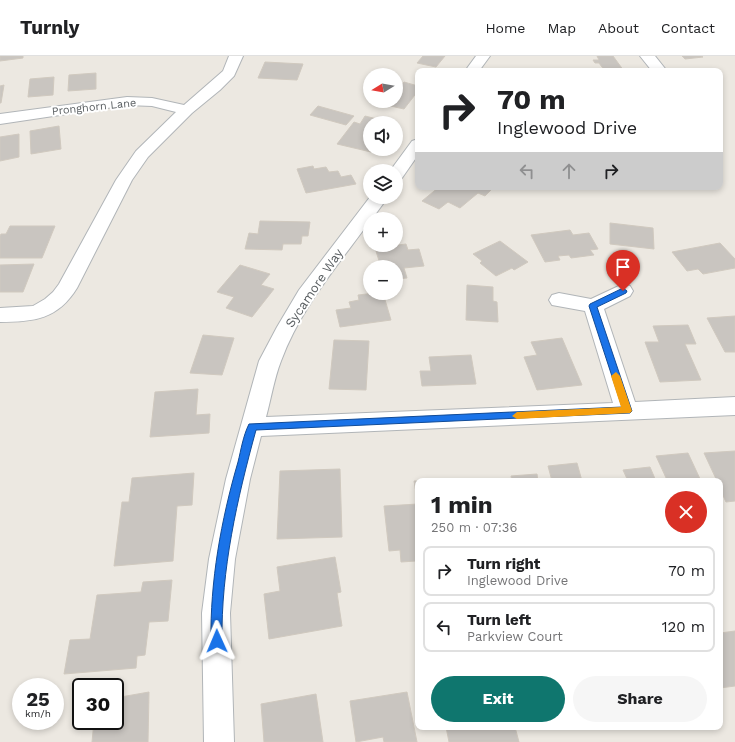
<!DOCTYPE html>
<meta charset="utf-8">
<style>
body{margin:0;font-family:"Work Sans",sans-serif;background:#f6f6f6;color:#202124;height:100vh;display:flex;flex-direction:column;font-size:15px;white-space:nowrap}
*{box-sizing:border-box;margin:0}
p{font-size:13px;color:#757577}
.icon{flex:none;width:22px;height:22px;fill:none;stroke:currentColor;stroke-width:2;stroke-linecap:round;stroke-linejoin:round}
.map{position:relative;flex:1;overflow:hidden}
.details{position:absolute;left:415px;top:422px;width:308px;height:252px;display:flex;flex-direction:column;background:#fff;border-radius:8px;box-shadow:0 2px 6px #0003}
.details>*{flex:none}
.guide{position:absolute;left:415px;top:12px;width:308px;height:122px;border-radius:8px;box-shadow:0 2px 6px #0003;background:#fff;color:#202124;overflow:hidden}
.needle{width:26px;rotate:259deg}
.tools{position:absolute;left:363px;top:12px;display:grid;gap:8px}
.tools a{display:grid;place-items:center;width:40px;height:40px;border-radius:50%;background:#fff;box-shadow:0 2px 6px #0003;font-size:20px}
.speed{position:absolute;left:12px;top:622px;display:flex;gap:8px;font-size:20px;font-weight:700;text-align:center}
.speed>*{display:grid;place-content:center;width:52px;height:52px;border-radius:50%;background:#fff;box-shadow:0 2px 6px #0003;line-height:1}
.speed small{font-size:10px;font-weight:400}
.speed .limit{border:2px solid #111;border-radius:6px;background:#fff;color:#111}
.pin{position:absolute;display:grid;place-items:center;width:34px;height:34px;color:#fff;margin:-41px -17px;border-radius:50% 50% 50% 0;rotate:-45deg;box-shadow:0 0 4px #0007}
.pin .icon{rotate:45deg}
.me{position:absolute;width:44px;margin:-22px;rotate:359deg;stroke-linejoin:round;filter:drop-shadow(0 0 3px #0008)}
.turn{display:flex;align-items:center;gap:14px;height:84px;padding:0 16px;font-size:18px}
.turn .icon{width:52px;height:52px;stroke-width:2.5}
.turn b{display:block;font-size:28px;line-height:34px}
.lanes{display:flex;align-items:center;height:38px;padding:0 16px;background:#0003;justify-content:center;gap:20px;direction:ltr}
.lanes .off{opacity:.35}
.round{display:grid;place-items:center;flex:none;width:42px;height:42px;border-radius:21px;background:#f6f6f6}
.overview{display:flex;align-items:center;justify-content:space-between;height:68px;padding:0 16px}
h1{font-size:24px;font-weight:700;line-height:30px}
.button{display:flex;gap:8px;margin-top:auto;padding:8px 16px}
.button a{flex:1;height:46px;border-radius:24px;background:#0f766e;color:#fff;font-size:16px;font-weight:700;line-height:46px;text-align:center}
.button a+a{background:#f6f6f6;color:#202124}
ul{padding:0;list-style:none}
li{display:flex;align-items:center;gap:12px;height:50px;margin:0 8px 6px;padding:0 8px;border:2px solid #e0e0e0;border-radius:8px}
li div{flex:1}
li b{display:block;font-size:15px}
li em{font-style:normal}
header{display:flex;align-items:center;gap:24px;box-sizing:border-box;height:56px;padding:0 20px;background:#fff;border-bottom:1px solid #e0e0e0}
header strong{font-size:19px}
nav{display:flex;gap:22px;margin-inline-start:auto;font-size:14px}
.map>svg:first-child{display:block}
</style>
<header>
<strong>Turnly</strong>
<nav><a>Home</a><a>Map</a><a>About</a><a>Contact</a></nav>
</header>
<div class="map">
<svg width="735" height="686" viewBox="0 0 735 686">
<rect width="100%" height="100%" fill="#ece8e1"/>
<path fill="#c9c5c0" stroke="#d0c9bf" d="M 0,0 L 23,0 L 23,2 L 0,5 Z
M 423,0 L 445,0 L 436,11 L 417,7 Z
M 597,0 L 613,0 L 624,15 L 605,15 L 599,7 L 595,7 L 593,4 L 599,4 Z
M 682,0 L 701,0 L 703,1 L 685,3 Z
M 265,6 L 303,8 L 297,24 L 258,22 Z
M 96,17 L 96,33 L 68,35 L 69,19 Z
M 54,21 L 53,39 L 28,41 L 30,23 Z
M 404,26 L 418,30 L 418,35 L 404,53 L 386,49 L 389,45 L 396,45 L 396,36 Z
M 4,29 L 1,47 L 0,47 L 0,30 Z
M 318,50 L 354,60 L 346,69 L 310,59 Z
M 365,60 L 385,65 L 383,67 L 370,67 L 370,93 L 373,93 L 371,96 L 337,88 L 354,66 L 360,68 Z
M 59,70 L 61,93 L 31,98 L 30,75 Z
M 19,78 L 19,101 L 0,105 L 0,81 Z
M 313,110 L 314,113 L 326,111 L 329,116 L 338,115 L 341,121 L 351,119 L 356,128 L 306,137 L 297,113 Z
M 439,131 L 488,131 L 492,133 L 485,140 L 478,137 L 460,152 L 448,146 L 439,153 L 422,145 Z
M 260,165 L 310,166 L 308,180 L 302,180 L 301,188 L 283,188 L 282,194 L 245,193 L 249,177 L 258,178 Z
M 610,167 L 653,172 L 654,193 L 610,188 Z
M 10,170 L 55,170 L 42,202 L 0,202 L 0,180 L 1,178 L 6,178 Z
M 570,174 L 573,179 L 589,177 L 598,193 L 590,194 L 594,199 L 571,202 L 569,199 L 558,200 L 560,204 L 545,206 L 531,179 Z
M 500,185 L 528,206 L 514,214 L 512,212 L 496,220 L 480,207 L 482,205 L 473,198 Z
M 720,187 L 735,203 L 735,212 L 703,218 L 698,213 L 687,215 L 672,196 Z
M 406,188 L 408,194 L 419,193 L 424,210 L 404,212 L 407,222 L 396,223 L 396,211 L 381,211 L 375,192 Z
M 34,208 L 23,236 L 0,236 L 0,209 Z
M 240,209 L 270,218 L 261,229 L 274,233 L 252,261 L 226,252 L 234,241 L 217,236 Z
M 467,229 L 493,231 L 493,245 L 497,246 L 498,266 L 466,264 Z
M 375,237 L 383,237 L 391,264 L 340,271 L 336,254 L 351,252 L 349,246 L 359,244 L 358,239 Z
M 735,260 L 735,296 L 725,296 L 707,262 Z
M 688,269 L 696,288 L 685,288 L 701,324 L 660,326 L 645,286 L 659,286 L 653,270 Z
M 203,279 L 234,282 L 222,319 L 190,317 Z
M 562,282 L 582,329 L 537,334 L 524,301 L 537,299 L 531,286 Z
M 334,284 L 369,285 L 366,334 L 329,333 Z
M 471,299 L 476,328 L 422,330 L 420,315 L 431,315 L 429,301 Z
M 198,333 L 196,359 L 210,358 L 209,377 L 150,381 L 155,336 Z
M 735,395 L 735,445 L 726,446 L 720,433 L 720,425 L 717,425 L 704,397 Z
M 688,397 L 701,425 L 658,425 L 667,424 L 656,400 Z
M 577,407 L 582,425 L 552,425 L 548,410 Z
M 650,411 L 656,425 L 628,425 L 623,414 Z
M 340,413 L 342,481 L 277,483 L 280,415 Z
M 194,417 L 192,449 L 177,450 L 173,505 L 114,510 L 122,446 L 129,446 L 132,422 Z
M 537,418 L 538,425 L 512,425 L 511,420 Z
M 445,423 L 446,425 L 418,425 L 418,497 L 415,498 L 416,505 L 401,506 L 400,494 L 389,495 L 384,450 L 418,448 L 414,425 Z
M 335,501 L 341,536 L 337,537 L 342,570 L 269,583 L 264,538 L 280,535 L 277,511 Z
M 172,524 L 168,565 L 149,566 L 145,599 L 137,600 L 136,612 L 64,618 L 70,584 L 90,583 L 97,539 L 141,536 L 143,526 Z
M 735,575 L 735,630 L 720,632 L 720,577 Z
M 149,636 L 148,686 L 92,686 L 94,665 L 115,665 L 115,642 Z
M 407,636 L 417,686 L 384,686 L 383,681 L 356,686 L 350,645 Z
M 316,638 L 323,686 L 264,686 L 261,648 Z
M 446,671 L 515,671 L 519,686 L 449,686 Z"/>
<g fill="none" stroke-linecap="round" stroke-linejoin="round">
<g stroke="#b1b5b8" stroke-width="2">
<path id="minor" d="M 229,0 L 243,0 L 234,20 L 220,34 L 192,57 L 148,101 L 132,124 L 77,232 C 58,263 34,266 0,266 L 0,252 L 33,250 L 45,243 L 53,236 L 59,228 L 116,124 L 136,95 L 176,56 L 152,50 L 127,49 L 0,68 L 0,58 L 127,41 L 152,42 L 184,49 L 223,15 Z
M 476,0 L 490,0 L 479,15 L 465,15 Z
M 640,0 L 655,0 L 667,15 L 652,15 Z
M 418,83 L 418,99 L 402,122 L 396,123 L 396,115 L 390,115 L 412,85 Z
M 370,141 L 388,141 L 372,163 L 370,163 L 370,165 C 338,209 300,253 281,305 C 274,323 271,343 266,361 L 613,347 L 585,255 L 552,249 L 549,244 L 552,239 L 559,237 L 591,243 L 623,228 L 630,230 L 633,235 L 630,240 L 604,253 L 635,346 L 735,341 L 735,359 L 261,380 L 250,423 L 235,503 L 230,557 L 234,686 L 204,686 L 202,557 L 209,503 L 226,423 L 259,305 L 277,271 L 299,234 Z"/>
</g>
<use href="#minor" fill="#fff" fill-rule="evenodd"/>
</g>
<path fill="#1a73e8" stroke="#114b97" d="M 623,232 L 627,235 L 626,237 L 597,251 L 632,355 L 630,357 L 256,374 C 237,443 221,514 222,585 L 221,589 L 217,591 L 213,589 L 211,585 C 210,526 221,464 238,406 C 241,394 243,380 249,368 L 622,351 L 589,250 L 590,248 Z"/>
<path fill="#f59e0b" d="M 616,316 L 620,320 L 632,355 L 630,357 L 517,363 L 512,360 L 517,356 L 621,351 L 611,320 Z"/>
<g text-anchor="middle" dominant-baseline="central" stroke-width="4" stroke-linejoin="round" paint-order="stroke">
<g font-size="11" fill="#595e61" stroke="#fff">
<text transform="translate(94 51) rotate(-6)">Pronghorn Lane</text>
</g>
<g font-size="13" fill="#595e61" stroke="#fff">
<text transform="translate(314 232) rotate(-56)">Sycamore Way</text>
</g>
</g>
</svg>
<div class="tools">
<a><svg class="needle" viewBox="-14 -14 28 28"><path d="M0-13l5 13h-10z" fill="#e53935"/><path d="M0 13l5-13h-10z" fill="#757577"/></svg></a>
<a><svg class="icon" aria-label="sound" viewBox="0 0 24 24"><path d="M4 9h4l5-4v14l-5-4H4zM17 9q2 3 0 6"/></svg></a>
<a><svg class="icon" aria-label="layers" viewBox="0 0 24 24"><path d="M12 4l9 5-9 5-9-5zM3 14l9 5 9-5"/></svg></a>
<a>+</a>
<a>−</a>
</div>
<div class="speed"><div>25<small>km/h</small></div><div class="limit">30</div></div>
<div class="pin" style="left:623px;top:235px;background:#d93025"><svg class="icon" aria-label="arrive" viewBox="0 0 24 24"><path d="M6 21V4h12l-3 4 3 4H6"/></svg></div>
<svg class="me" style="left:217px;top:585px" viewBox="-20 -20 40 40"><path d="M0-17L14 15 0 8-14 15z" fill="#1a73e8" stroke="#fff" stroke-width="4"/></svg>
<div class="guide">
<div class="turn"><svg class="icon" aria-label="right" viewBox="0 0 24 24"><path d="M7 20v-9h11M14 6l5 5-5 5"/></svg><div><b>70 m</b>Inglewood Drive</div></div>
<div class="lanes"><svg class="icon off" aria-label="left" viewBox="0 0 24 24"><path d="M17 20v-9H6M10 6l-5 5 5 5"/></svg><svg class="icon off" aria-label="ahead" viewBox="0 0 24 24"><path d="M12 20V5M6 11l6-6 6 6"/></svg><svg class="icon" aria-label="right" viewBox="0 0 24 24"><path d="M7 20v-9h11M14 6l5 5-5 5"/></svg></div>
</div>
<section class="details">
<div class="overview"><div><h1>1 min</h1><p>250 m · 07:36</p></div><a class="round" style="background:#d93025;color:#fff"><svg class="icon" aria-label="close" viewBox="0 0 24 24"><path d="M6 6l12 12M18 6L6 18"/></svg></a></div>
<ul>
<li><svg class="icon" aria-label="right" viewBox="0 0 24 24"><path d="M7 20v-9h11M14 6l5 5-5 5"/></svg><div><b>Turn right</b><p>Inglewood Drive</p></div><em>70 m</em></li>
<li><svg class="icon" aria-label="left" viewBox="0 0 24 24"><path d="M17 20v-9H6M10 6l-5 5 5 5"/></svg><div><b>Turn left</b><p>Parkview Court</p></div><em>120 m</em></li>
</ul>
<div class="button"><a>Exit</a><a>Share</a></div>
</section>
</div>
